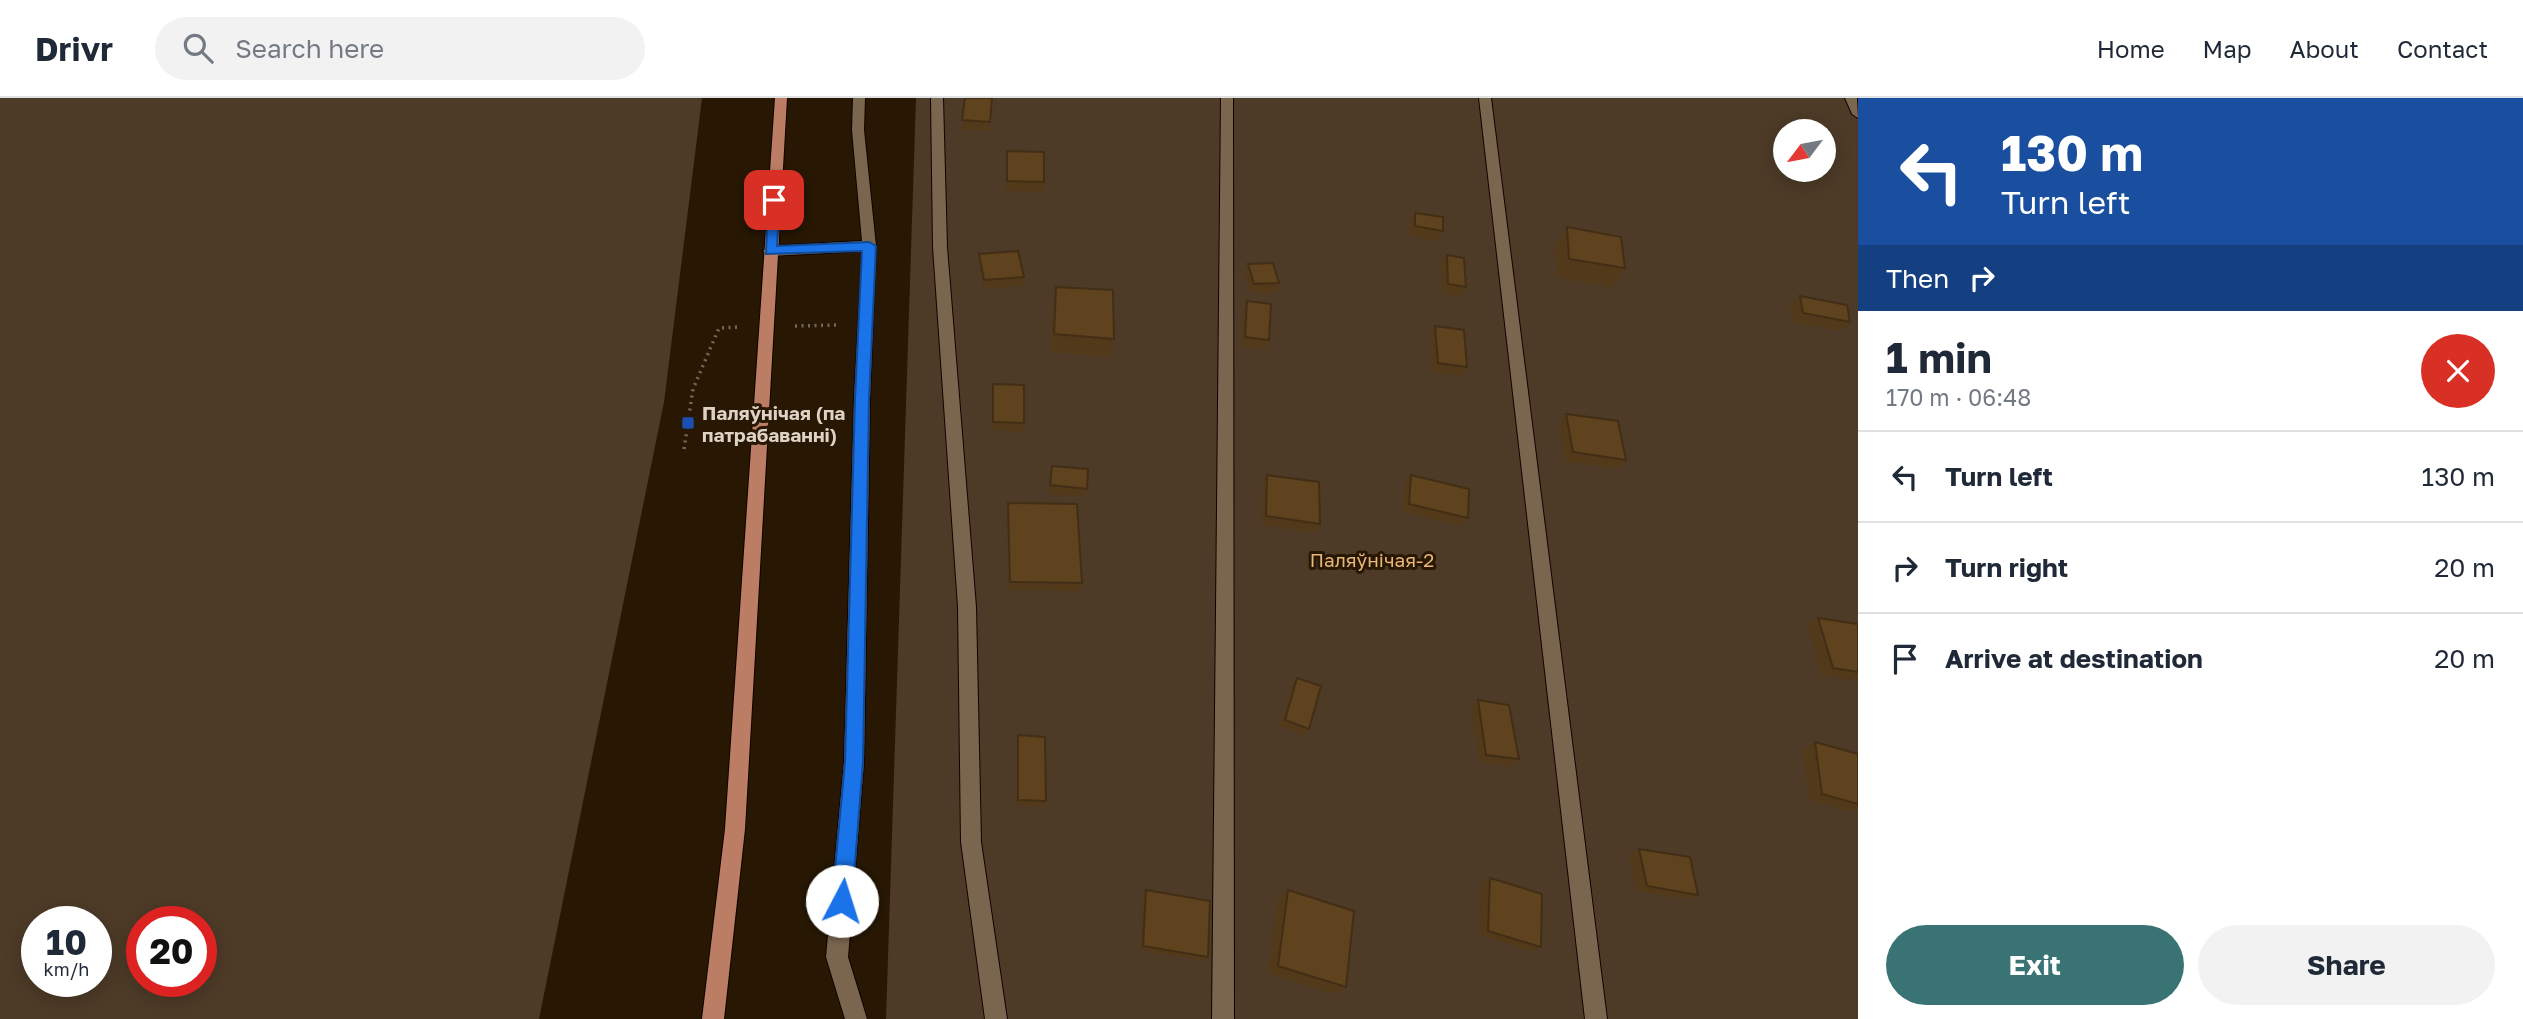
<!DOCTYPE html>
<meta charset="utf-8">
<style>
body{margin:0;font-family:"Golos Text",sans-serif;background:#f2f2f3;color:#1f2937;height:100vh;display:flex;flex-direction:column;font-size:26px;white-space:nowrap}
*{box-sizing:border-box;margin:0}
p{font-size:23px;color:#747a83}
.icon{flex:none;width:38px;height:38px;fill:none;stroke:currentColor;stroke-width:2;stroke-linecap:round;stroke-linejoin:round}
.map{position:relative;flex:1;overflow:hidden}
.drawer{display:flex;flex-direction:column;background:#fff;width:665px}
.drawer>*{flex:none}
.guide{background:#1a4fa0;color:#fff;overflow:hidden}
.needle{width:46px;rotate:238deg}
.buttons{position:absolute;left:1773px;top:21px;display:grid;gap:14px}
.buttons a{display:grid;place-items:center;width:63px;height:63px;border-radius:50%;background:#fff;box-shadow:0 4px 18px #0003;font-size:35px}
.speed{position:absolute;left:21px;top:808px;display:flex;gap:14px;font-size:35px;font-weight:700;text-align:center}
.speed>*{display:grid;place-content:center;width:91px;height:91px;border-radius:50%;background:#fff;box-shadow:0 4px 18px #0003;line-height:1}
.speed small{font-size:18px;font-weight:400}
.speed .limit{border:10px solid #d22;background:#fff;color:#111}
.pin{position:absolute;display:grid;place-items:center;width:60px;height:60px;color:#fff;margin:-30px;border-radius:14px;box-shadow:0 4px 10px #0006}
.me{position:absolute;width:77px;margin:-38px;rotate:5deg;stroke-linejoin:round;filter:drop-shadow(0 0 5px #0008)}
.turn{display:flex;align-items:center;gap:24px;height:147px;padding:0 28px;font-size:32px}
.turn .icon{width:91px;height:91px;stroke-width:2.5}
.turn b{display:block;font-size:49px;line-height:60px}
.then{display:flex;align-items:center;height:66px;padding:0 28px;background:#0003;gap:14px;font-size:26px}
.round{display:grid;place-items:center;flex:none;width:74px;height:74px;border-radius:37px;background:#f2f2f3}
.overview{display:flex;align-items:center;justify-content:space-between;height:119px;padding:0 28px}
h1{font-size:42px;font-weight:700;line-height:52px}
.primary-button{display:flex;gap:14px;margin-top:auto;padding:14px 28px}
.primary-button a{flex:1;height:80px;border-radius:42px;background:#3a7373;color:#fff;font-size:28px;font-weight:700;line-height:80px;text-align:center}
.primary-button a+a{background:#f2f2f3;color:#1f2937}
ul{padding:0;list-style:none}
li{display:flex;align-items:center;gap:21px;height:91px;padding:0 28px;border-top:2px solid #e0e1e3}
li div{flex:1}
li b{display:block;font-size:26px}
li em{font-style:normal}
header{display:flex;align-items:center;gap:42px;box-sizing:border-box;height:98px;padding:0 35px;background:#fff;border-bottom:2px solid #e0e1e3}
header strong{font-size:33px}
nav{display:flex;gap:38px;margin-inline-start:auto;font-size:24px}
.search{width:490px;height:63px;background:#f2f2f3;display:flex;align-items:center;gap:18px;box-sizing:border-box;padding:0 24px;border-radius:38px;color:#747a83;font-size:26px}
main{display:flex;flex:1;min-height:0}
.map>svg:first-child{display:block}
</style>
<header>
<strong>Drivr</strong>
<div class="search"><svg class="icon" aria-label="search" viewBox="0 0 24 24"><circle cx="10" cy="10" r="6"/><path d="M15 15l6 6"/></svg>Search here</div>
<nav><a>Home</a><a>Map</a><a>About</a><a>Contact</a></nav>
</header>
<main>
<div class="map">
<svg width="1858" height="921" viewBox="0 0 1858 921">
<rect width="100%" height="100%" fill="#281803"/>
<path fill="#4d3b27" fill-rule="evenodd" d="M 0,0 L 702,0 L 664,304 L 539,921 L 0,921 ZM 37,824 L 96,824 L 96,884 L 37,884 ZM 142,824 L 201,824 L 201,884 L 142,884 Z
M 916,0 L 1858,0 L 1858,921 L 886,921 ZM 1785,33 L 1824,33 L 1824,72 L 1785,72 Z"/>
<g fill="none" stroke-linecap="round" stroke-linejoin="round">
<g stroke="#100300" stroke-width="2">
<path id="service" d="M 853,0 L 865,0 L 864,32 L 876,148 L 870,301 L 864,664 L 848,859 L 867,921 L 845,921 L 826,859 L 844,664 L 854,301 L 862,153 L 770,158 L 763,153 L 770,148 L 862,143 L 852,32 Z
M 931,0 L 943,0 L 947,149 L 976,509 L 981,744 L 1007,921 L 985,921 L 961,744 L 958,509 L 933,149 Z
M 1221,0 L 1233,0 L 1234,921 L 1212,921 Z
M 1479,0 L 1491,0 L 1607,921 L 1585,921 Z
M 1845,0 L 1857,0 L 1858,20 L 1852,16 Z"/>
</g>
<g stroke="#100300" stroke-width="2">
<path id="primary" d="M 775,0 L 787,0 L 745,731 L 724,921 L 702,921 L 725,731 Z"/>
</g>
<path stroke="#766857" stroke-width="3.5" stroke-dasharray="2 4.5" stroke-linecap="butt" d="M 795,228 L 839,227
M 684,351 L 693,291 L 719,230 L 738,229"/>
<use href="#service" fill="#7a664f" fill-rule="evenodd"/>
<use href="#primary" fill="#bb7e65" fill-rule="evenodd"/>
</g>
<path fill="#52391a" d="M 992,0 L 989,33 L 962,32 L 962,22 Z
M 1007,53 L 1044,84 L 1043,94 L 1006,93 Z
M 1415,115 L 1443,133 L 1438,143 L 1410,138 L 1410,125 Z
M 1567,129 L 1625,170 L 1611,189 L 1557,179 L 1554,148 Z
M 979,156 L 1024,179 L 1023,188 L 984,191 L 979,165 Z
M 1447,157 L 1466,189 L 1460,198 L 1443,196 L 1441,167 Z
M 1248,166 L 1279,185 L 1275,195 L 1251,195 L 1245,175 Z
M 1056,189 L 1114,241 L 1110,259 L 1051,254 L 1053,207 Z
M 1800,198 L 1850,224 L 1841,233 L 1793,224 L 1790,207 Z
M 1247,203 L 1269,242 L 1266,252 L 1242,248 L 1244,212 Z
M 1435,228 L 1467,269 L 1461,278 L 1432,274 L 1430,238 Z
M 993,286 L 1024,325 L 1023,334 L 992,332 Z
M 1566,316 L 1626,362 L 1618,371 L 1565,363 L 1559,325 Z
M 1052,368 L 1087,391 L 1085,399 L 1049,396 Z
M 1267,377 L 1320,426 L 1315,435 L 1262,427 L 1263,385 Z
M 1411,377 L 1468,420 L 1461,428 L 1403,414 L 1405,386 Z
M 1008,405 L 1082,485 L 1080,493 L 1009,492 L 1007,414 Z
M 1818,520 L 1858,526 L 1858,583 L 1821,577 L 1807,527 Z
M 1297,580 L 1309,631 L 1304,637 L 1280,628 L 1292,587 Z
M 1478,602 L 1519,661 L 1511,668 L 1479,663 L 1471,609 Z
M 1018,637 L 1046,703 L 1045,709 L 1016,707 L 1017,644 Z
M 1815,644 L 1858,656 L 1858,711 L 1852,714 L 1809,702 L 1803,651 Z
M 1639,751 L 1698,797 L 1687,801 L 1636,793 L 1629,756 Z
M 1490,780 L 1541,849 L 1532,853 L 1479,837 L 1481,785 Z
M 1146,792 L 1208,859 L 1204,863 L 1140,852 L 1143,797 Z
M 1288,792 L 1346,889 L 1334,896 L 1268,875 L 1278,801 Z"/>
<path fill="#5f421e" stroke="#422e15" stroke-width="2" d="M 965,0 L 992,0 L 990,24 L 962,22 Z
M 1007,53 L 1044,54 L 1044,84 L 1007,83 Z
M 1415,115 L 1443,119 L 1443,133 L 1415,128 Z
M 1567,129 L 1621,139 L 1625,170 L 1569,161 Z
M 1018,153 L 1024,179 L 984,182 L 979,156 Z
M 1447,157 L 1464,160 L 1466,189 L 1448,186 Z
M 1273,165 L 1279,185 L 1254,186 L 1248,166 Z
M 1056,189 L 1113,192 L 1114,241 L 1054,236 Z
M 1800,198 L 1847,207 L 1850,224 L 1803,215 Z
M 1247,203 L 1271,206 L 1269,242 L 1245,239 Z
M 1435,228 L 1464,232 L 1467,269 L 1438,265 Z
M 993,286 L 1024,287 L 1024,325 L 993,324 Z
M 1566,316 L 1618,323 L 1626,362 L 1573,354 Z
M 1052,368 L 1088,371 L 1087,391 L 1050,387 Z
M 1267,377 L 1319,384 L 1320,426 L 1266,418 Z
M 1411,377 L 1469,391 L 1468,420 L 1409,406 Z
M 1008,405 L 1077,406 L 1082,485 L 1010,484 Z
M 1818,520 L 1858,526 L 1858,574 L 1833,570 Z
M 1297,580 L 1321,588 L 1309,631 L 1285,622 Z
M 1478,602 L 1509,607 L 1519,661 L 1486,657 Z
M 1018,637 L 1045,639 L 1046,703 L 1018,702 Z
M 1815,644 L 1858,656 L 1858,706 L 1822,696 Z
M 1639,751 L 1690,759 L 1698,797 L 1647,788 Z
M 1490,780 L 1542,796 L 1541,849 L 1488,833 Z
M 1146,792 L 1210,803 L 1208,859 L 1143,848 Z
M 1288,792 L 1354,813 L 1346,889 L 1278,868 Z"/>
<path fill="#1a73e8" stroke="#114b97" stroke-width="2" d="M 774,98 L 780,102 L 777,148 L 869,144 L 876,148 L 869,301 L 863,664 L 852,803 L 849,810 L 842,813 L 835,810 L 832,803 L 845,664 L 855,301 L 862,153 L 766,156 L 768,102 Z"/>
<rect fill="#1a4fb4" stroke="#281803" stroke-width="2.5" x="681" y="318" width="14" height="14" rx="3.5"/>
<g text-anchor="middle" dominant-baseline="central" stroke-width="6" stroke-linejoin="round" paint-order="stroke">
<g font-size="19" font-weight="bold" fill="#ded2c6" stroke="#281803" text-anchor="start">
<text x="702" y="314">Паляўнічая (па<tspan x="702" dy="22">патрабаванні)</tspan></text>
</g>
<g font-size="19" fill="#e8b67b" stroke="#281803">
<text x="1372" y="461">Паляўнічая-2</text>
</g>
</g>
</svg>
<div class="buttons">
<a><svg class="needle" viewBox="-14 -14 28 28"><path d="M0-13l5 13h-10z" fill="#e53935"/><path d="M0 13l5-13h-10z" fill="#747a83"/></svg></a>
</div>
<div class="speed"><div>10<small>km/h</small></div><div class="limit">20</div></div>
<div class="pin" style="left:774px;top:102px;background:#d93025"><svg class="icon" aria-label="arrive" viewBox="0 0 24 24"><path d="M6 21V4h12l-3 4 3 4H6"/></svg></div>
<svg class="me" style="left:842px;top:803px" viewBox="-20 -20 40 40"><circle r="19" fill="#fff"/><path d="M0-13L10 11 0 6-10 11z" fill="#1a73e8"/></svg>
</div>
<section class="drawer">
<div class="guide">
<div class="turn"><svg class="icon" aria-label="left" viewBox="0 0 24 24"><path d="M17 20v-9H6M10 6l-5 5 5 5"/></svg><div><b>130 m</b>Turn left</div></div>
<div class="then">Then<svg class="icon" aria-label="right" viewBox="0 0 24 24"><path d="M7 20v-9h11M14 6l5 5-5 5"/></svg></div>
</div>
<div class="overview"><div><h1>1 min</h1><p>170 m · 06:48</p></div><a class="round" style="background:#d93025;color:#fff"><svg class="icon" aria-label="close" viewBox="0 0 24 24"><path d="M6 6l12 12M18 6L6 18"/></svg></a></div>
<ul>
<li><svg class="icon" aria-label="left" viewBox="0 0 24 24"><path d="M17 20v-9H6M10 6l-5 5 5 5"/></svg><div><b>Turn left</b></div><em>130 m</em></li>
<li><svg class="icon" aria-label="right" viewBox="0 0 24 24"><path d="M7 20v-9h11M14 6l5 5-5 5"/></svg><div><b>Turn right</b></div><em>20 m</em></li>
<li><svg class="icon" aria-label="arrive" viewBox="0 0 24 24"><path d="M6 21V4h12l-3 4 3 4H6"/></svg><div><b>Arrive at destination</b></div><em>20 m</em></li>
</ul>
<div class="primary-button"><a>Exit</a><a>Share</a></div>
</section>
</main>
